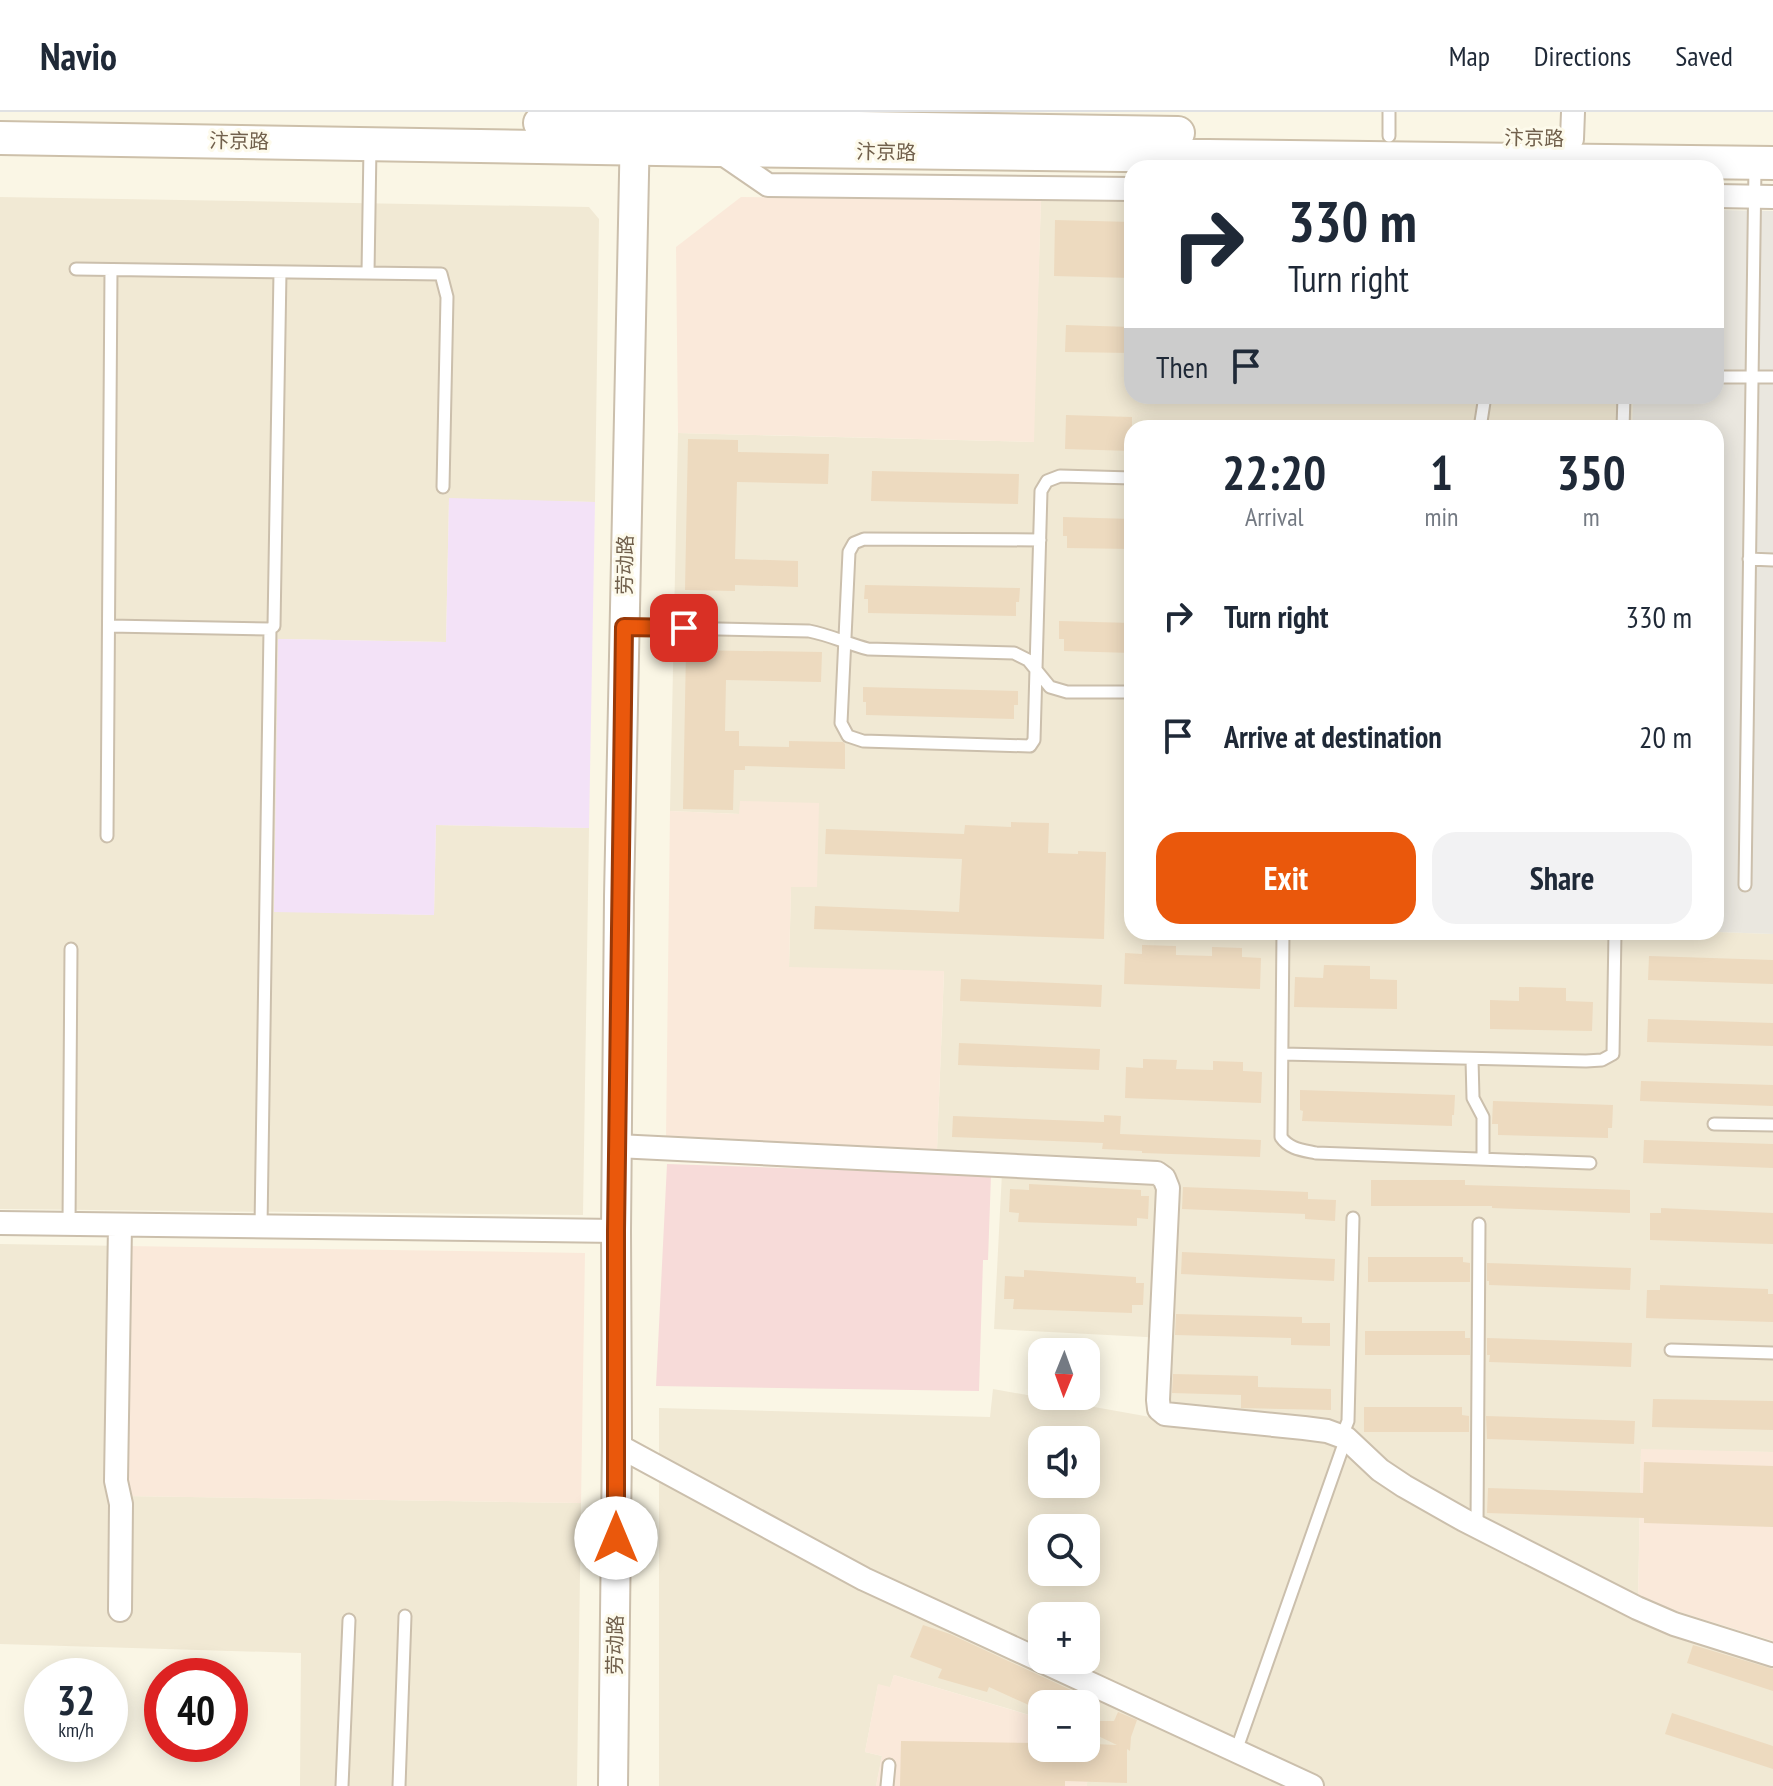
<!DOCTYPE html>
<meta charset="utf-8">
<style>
body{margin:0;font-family:"PT Sans Narrow","Noto Sans SC",sans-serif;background:#f2f2f3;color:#1f2937;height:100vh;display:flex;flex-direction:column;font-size:30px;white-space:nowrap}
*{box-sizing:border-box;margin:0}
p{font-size:26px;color:#747a83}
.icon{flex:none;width:44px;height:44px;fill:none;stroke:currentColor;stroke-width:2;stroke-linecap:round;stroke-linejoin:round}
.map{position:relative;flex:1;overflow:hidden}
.sheet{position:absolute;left:1124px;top:308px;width:600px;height:520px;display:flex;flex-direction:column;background:#fff;border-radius:24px;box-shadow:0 4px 20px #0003}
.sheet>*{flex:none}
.top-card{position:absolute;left:1124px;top:48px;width:600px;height:244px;border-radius:24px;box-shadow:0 4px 20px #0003;background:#fff;color:#1f2937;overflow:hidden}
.needle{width:52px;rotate:181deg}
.tools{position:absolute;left:1028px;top:1226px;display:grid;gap:16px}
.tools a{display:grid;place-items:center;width:72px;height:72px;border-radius:16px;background:#fff;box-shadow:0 4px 20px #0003;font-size:40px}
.speed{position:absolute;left:24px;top:1546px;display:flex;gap:16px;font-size:40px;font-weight:700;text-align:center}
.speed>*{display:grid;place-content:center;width:104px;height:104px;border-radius:50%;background:#fff;box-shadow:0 4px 20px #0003;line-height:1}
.speed small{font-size:20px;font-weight:400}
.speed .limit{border:12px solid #d22;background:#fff;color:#111}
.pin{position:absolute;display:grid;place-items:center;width:68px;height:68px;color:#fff;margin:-34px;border-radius:16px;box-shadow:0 4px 12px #0006}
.me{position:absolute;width:88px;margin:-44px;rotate:0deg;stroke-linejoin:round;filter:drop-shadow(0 0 6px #0008)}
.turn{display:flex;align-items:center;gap:28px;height:168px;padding:0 32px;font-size:36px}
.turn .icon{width:104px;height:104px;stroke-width:2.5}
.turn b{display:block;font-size:56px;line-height:68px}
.then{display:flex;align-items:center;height:76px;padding:0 32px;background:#0003;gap:16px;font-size:30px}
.eta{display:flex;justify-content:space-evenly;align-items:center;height:136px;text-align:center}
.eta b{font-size:48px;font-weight:700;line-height:56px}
.primary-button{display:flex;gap:16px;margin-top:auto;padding:16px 32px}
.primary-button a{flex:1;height:92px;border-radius:24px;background:#ea580c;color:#fff;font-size:32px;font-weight:700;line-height:92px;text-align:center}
.primary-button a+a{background:#f2f2f3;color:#1f2937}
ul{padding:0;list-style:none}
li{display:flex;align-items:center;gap:24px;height:120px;padding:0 32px}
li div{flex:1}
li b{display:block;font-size:30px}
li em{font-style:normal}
header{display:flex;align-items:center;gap:48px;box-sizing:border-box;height:112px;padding:0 40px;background:#fff;border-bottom:2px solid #e0e1e3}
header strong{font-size:38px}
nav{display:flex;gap:44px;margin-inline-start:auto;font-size:28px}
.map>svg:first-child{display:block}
</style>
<header>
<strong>Navio</strong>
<nav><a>Map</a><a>Directions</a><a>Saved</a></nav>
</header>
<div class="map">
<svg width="1773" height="1674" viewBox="0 0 1773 1674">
<rect width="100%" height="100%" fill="#faf6e5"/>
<path fill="#f1e9d4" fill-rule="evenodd" d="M 0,85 L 589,95 L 599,107 L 595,390 L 449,387 L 446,530 L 279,527 L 274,799 L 434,803 L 436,713 L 589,716 L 583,1103 L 0,1097 Z
M 1041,87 L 1132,89 L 1132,284 L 1633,284 L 1632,316 L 1132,316 L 1132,820 L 1716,820 L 1773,822 L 1773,1340 L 1641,1338 L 1638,1487 L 1434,1381 L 1379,1347 L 1360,1329 L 1175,1297 L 1162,1288 L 1165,1226 L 994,1217 L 1003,1041 L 937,1038 L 944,860 L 789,856 L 791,775 L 816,775 L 741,689 L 740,702 L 670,699 L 678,321 L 1033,330 Z
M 0,1132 L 126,1134 L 123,1384 L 581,1391 L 577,1674 L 300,1674 L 301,1541 L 0,1532 Z
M 993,1277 L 1167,1308 L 1332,1329 L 1376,1366 L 1773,1551 L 1773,1674 L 1087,1674 L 1089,1607 L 1086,1607 L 1086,1592 L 1042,1592 L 1042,1605 L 1033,1604 L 894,1563 L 890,1576 L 878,1573 L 865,1640 L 882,1644 L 876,1674 L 659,1674 L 659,1296 L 990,1305 ZM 1042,1328 L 1086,1328 L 1086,1372 L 1042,1372 ZM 1042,1416 L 1086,1416 L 1086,1460 L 1042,1460 ZM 1042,1504 L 1086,1504 L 1086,1548 L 1042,1548 Z"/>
<path fill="#fae9da" d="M 741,85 L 1041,87 L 1034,330 L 678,321 L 676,135 Z
M 740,689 L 819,691 L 817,775 L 791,775 L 789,855 L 944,859 L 937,1038 L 666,1026 L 670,699 L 739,702 Z
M 126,1134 L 585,1141 L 581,1391 L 122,1384 Z
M 1641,1337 L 1773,1340 L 1773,1529 L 1638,1487 Z
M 894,1563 L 1032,1604 L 1042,1605 L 1042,1636 L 1086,1636 L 1086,1607 L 1089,1607 L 1087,1674 L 876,1674 L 882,1644 L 865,1640 L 878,1572 L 890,1575 Z"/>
<path fill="#eae7df" d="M 1716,98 L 1773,99 L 1773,822 L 1716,820 L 1716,316 L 1632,316 L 1633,284 L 1716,284 Z"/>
<path fill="#f3e2f7" d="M 449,386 L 595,390 L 589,716 L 436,713 L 434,803 L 274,800 L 278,527 L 446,530 Z"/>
<path fill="#f7dbd9" d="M 667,1052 L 991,1063 L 988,1148 L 983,1148 L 979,1279 L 656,1274 Z"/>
<path fill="#eddabf" d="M 1055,108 L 1132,110 L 1132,166 L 1054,164 Z
M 1066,213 L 1132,215 L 1132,241 L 1065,240 Z
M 1066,303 L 1132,305 L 1132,339 L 1065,337 Z
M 688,327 L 738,328 L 738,340 L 829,342 L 828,372 L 737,370 L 735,447 L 798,449 L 798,475 L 735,473 L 735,479 L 685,478 Z
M 872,359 L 1019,362 L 1018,392 L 871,389 Z
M 1063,405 L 1132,407 L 1132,437 L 1067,436 L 1067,424 L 1063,424 Z
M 865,473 L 1020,476 L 1019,490 L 1016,490 L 1016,504 L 868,501 L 868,487 L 864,487 Z
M 1059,509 L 1132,511 L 1132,541 L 1064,539 L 1064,527 L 1059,527 Z
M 686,538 L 822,540 L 821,570 L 726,568 L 725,619 L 739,619 L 739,634 L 789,635 L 789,629 L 843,630 L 845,632 L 845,657 L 745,654 L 745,658 L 734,658 L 733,698 L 683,697 Z
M 863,575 L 1018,579 L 1018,593 L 1014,593 L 1014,607 L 866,603 L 866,590 L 863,590 Z
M 1011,710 L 1049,711 L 1048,741 L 1078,742 L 1078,739 L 1106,740 L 1104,827 L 814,817 L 815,794 L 959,800 L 962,747 L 825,742 L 826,717 L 964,722 L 965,713 L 1011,715 Z
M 1142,833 L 1176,834 L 1176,843 L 1212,844 L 1212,835 L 1242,836 L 1242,845 L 1261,846 L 1260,877 L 1124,872 L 1125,841 L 1142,842 Z
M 1649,844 L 1773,848 L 1773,872 L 1648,868 Z
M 1324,853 L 1370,854 L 1370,867 L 1397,868 L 1397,897 L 1294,895 L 1295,865 L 1323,866 Z
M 961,867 L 1102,873 L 1101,895 L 960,889 Z
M 1519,875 L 1566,876 L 1566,889 L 1593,890 L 1592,919 L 1490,917 L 1490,888 L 1519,889 Z
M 1648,907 L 1773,911 L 1773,934 L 1647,930 Z
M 959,931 L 1100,937 L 1099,958 L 958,953 Z
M 1143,947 L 1177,948 L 1176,957 L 1213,958 L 1213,949 L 1243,950 L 1243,959 L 1262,960 L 1261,991 L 1125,986 L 1126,955 L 1143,956 Z
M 1641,969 L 1773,973 L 1773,994 L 1640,989 Z
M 1300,978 L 1455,983 L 1454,1003 L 1452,1003 L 1452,1014 L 1302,1009 L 1303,999 L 1300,998 Z
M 1493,989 L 1613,993 L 1612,1016 L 1608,1016 L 1608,1026 L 1498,1023 L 1498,1012 L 1492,1012 Z
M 1104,1003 L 1121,1004 L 1120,1022 L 1261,1028 L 1260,1045 L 1142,1041 L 1142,1039 L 1102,1037 L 1103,1031 L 952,1025 L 953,1004 L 1104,1010 Z
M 1644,1028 L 1773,1032 L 1773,1056 L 1643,1051 Z
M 1371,1068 L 1465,1068 L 1465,1073 L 1630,1078 L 1630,1101 L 1492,1096 L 1492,1094 L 1371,1094 Z
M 1029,1072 L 1141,1078 L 1141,1084 L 1149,1084 L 1148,1107 L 1137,1106 L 1137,1114 L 1018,1110 L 1019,1101 L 1009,1100 L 1010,1077 L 1029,1078 Z
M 1183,1075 L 1308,1080 L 1308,1087 L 1336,1088 L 1335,1109 L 1305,1107 L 1305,1102 L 1182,1097 Z
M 1661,1096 L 1773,1101 L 1773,1132 L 1650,1128 L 1650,1101 L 1661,1101 Z
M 1182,1140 L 1335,1147 L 1334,1169 L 1181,1162 Z
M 1368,1145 L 1463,1145 L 1463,1150 L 1470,1151 L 1470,1170 L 1368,1170 Z
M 1487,1151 L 1631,1156 L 1630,1178 L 1489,1173 L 1489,1169 L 1487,1169 Z
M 1024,1158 L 1136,1165 L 1136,1171 L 1144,1171 L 1143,1193 L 1132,1193 L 1132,1201 L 1013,1197 L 1014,1187 L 1004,1187 L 1005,1164 L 1024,1165 Z
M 1660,1173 L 1768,1177 L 1768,1182 L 1773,1182 L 1773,1210 L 1646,1206 L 1647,1178 L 1660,1178 Z
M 1176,1202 L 1302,1205 L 1302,1211 L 1330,1211 L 1330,1234 L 1291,1233 L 1291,1226 L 1175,1223 Z
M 1365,1219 L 1465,1219 L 1465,1226 L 1470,1226 L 1470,1243 L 1365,1243 Z
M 1487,1226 L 1632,1231 L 1631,1255 L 1489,1250 L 1490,1243 L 1487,1243 Z
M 1173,1262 L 1258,1264 L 1258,1275 L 1331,1277 L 1331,1298 L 1241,1296 L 1241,1283 L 1172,1281 Z
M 1653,1287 L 1773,1289 L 1773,1318 L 1652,1315 Z
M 1364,1295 L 1462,1295 L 1462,1303 L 1469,1304 L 1469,1320 L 1364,1320 Z
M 1486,1304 L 1635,1309 L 1634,1332 L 1487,1327 Z
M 1644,1350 L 1773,1354 L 1773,1415 L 1644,1411 L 1644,1406 L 1487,1401 L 1488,1376 L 1643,1381 Z
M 923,1513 L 950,1522 L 1101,1592 L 1042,1592 L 1042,1599 L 989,1575 L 987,1580 L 938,1566 L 942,1557 L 910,1545 Z
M 1693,1533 L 1773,1557 L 1773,1579 L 1687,1551 Z
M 1118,1600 L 1137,1608 L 1131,1625 L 1130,1639 L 1127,1637 L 1127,1671 L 1065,1669 L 1065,1674 L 900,1674 L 901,1629 L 1042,1631 L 1042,1636 L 1094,1636 L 1094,1632 L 1117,1633 L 1094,1622 L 1094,1609 L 1114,1609 Z
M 1672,1601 L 1773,1634 L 1773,1657 L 1665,1622 Z"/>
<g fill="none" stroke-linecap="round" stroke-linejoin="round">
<g stroke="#cbbfac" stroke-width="15">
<path id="service" d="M 1389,24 L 1389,0
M 76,157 L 441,162 L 447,185 L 443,375
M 368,161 L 370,35
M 1716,265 L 1773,265
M 1480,316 L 1485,284
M 1623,316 L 1624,284
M 1040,428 L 864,427 L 854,431 L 849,440 L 841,611 L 848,624 L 863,629 L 1030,634 L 1034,628 L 1041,379 L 1047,369 L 1060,364 L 1132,366
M 1749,447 L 1773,448
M 109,514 L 270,517 L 274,514 L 280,160
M 627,515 L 809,519 C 830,523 848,532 868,537 L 1014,541 L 1028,548 L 1050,575 L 1067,580 L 1132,580
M 107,724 L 111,158
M 1745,773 L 1755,54
M 1283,820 L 1281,1025 C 1289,1037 1302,1038 1316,1041 L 1590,1051
M 1282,942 L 1586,949 L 1602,948 L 1613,942 L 1615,820
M 1472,947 L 1473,986 L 1483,1005 L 1483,1047
M 1714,1012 L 1773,1013
M 69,1112 L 71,837
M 261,1115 L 270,517
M 1671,1238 L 1773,1241
M 1342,1324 L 1348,1309 L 1353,1106
M 1477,1414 L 1479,1112
M 1236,1639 L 1346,1326
M 342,1674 L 349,1508
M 399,1674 L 405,1504
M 887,1674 L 889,1653"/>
</g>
<g stroke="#cbbfac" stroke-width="26">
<path id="minor" d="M 1572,27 L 1573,0
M 717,38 L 768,73 L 1132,77
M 1716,84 L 1773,85
M 617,1034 L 1157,1061 L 1164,1066 L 1168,1076 L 1158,1288 L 1159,1297 L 1165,1302 L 1304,1316 L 1327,1319 L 1346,1326 L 1380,1358 L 1404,1374 L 1464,1408 L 1637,1496 L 1674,1512 L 1773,1543
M 0,1111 L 616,1119
M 120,1113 L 116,1369 L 121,1392 L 120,1498
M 617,1333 L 864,1467 L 1312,1674"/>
</g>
<g stroke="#cbbfac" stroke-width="32">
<path id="tertiary" d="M 613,1674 L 617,1333 L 616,1119 L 619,785 L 635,15"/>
</g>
<g stroke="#cdc0aa" stroke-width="36">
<path id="secondary" d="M 540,11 L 1178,21
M 0,26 L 716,38 L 1773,51"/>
</g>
<use href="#service" stroke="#fff" stroke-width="11"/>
<use href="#minor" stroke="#fff" stroke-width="22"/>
<use href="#tertiary" stroke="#fff" stroke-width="28"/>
<use href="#secondary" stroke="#fff" stroke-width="32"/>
</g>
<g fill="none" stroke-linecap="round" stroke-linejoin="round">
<g stroke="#983908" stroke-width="20">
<path id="route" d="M 616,1426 L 616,1119 L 624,515 L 684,516"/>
</g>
<use href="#route" stroke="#ea580c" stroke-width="14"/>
</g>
<g text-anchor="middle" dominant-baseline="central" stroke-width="6" stroke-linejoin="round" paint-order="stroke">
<g font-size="20" fill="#71604c" stroke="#fdfaeb">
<text transform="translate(1534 26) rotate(1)">汴京路</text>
<text transform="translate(239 29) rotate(1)">汴京路</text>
<text transform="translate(886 40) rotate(1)">汴京路</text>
<text transform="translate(625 453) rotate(-89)">劳动路</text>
<text transform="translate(615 1533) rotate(-89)">劳动路</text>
</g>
</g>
</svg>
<div class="tools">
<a><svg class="needle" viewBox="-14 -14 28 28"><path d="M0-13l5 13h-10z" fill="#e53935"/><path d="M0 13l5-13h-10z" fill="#747a83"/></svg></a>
<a><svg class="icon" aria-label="sound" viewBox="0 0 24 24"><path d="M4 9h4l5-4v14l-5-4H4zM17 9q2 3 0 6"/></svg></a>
<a><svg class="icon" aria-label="search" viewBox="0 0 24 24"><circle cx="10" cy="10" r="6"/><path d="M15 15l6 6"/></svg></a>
<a>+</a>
<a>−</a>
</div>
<div class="speed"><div>32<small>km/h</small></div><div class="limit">40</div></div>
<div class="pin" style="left:684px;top:516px;background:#d93025"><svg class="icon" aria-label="arrive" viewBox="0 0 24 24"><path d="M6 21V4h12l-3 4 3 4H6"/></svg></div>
<svg class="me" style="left:616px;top:1426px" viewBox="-20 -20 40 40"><circle r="19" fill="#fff"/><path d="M0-13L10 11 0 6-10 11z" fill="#ea580c"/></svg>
<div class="top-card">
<div class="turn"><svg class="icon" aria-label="right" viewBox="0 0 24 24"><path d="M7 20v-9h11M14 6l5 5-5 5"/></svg><div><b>330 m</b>Turn right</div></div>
<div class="then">Then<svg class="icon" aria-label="arrive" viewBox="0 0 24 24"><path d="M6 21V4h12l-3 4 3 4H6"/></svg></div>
</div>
<section class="sheet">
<div class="eta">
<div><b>22:20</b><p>Arrival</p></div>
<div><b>1</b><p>min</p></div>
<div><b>350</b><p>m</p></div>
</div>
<ul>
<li><svg class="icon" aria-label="right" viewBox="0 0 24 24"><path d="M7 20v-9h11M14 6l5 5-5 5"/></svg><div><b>Turn right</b></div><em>330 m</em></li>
<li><svg class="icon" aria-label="arrive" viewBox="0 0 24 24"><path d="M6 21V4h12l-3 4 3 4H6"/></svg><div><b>Arrive at destination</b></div><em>20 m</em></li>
</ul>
<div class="primary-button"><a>Exit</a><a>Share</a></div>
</section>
</div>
